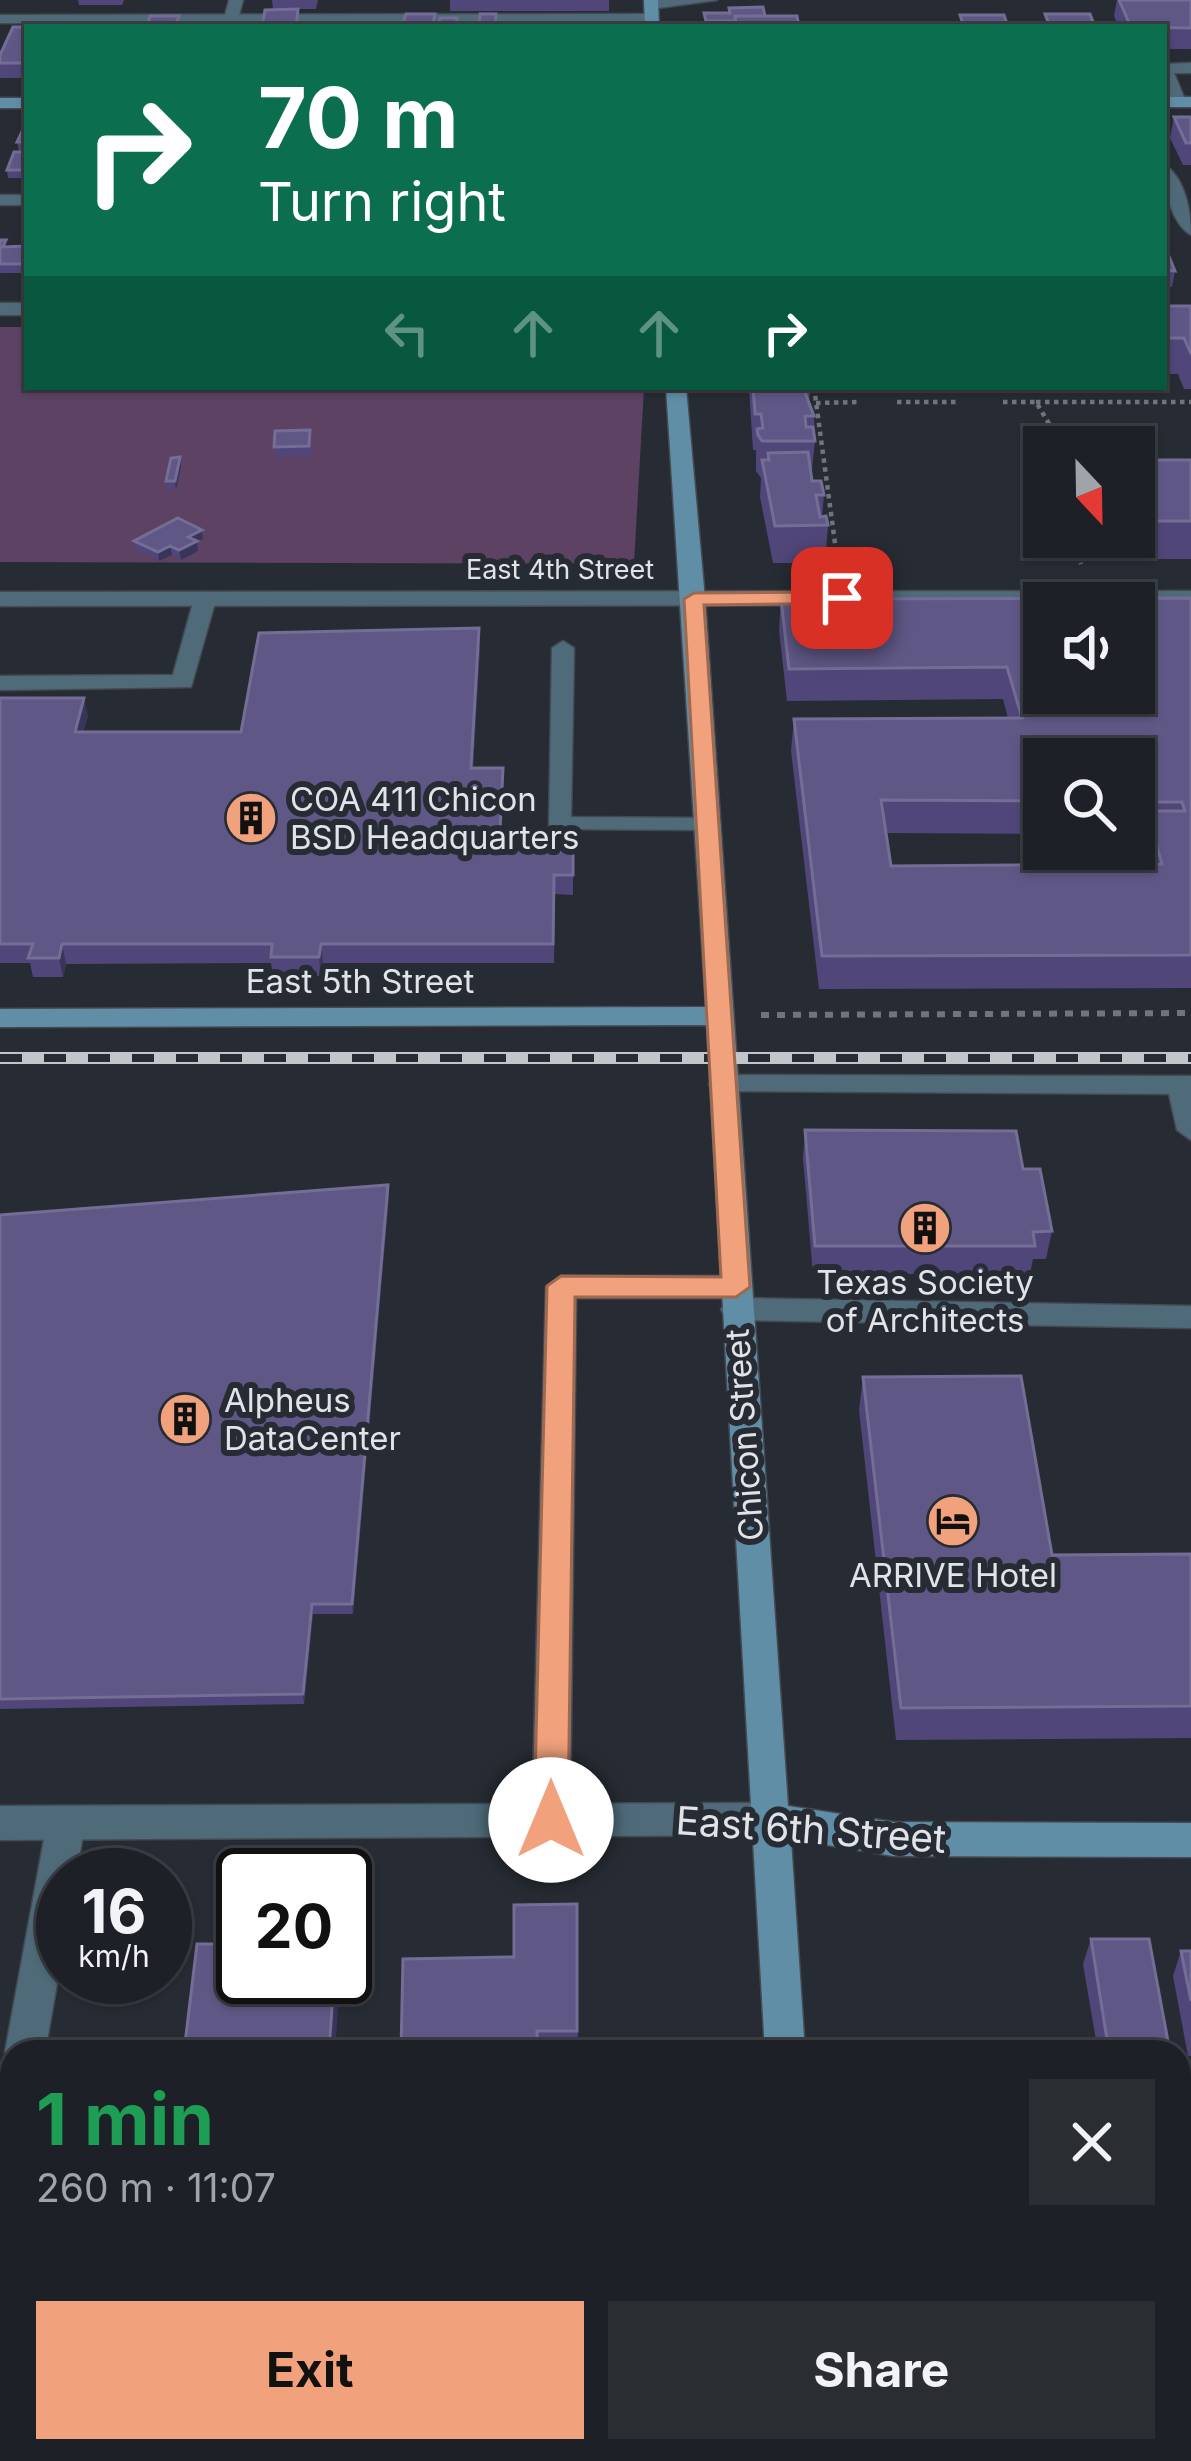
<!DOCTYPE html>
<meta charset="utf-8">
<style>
body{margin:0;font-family:Inter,sans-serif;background:#2a2e33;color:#f1f3f6;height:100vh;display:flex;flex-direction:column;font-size:45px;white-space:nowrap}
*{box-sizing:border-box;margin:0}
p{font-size:39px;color:#a0a3a7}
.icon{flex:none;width:66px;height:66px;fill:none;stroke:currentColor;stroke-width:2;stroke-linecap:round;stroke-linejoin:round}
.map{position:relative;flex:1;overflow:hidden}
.details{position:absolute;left:0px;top:2040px;width:1191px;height:423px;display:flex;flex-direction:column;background:#1d2127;border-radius:36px 36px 0 0;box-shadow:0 3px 9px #0004,0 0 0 3px #3b3e44}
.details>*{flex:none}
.hud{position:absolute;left:24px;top:24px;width:1143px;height:366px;border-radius:0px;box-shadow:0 3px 9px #0004,0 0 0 3px #3b3e44;background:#0b6e4f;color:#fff;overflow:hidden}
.needle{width:78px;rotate:158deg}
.tools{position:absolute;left:1023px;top:426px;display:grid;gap:24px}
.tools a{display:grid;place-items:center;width:132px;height:132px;border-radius:0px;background:#1d2127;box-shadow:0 3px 9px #0004,0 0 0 3px #3b3e44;font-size:60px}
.speed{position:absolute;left:36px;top:1848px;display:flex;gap:24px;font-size:60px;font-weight:700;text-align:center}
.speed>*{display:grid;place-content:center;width:156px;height:156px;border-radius:50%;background:#1d2127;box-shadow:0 3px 9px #0004,0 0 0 3px #3b3e44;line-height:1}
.speed small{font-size:30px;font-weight:400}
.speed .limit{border:6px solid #111;border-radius:18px;background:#fff;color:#111}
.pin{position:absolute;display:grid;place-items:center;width:102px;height:102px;color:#fff;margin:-51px;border-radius:24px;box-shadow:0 6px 18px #0006}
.me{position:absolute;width:132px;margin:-66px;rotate:0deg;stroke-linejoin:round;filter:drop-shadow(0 0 9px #0008)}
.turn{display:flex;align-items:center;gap:42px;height:252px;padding:0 36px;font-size:54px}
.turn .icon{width:156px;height:156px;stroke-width:2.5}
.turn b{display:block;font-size:84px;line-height:102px}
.lanes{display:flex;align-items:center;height:114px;padding:0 36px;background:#0003;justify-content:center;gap:60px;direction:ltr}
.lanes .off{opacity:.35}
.round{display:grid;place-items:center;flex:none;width:126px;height:126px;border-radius:0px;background:#2a2e33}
.head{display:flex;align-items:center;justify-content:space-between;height:204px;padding:0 36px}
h1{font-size:72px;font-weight:700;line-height:90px;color:#1e9e55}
.primary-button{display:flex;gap:24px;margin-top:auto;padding:24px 36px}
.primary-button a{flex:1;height:138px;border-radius:0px;background:#f1a17c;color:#111;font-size:48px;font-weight:700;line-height:138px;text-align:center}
.primary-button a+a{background:#2a2e33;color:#f1f3f6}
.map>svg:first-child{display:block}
</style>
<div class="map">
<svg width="1191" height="2461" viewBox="0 0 1191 2461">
<rect width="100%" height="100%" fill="#272c34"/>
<path fill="#5d4264" d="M 0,327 L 27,327 L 27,387 L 644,388 L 634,564 L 0,562 Z"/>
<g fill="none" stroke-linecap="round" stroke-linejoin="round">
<g stroke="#454951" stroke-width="3">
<path id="lane" d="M 717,0 L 651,9 L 644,5 L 658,0 Z
M 656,14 L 651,21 L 0,23 L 0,15 Z
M 1191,63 L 1191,73 L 1174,73 L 1186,102 L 1172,105 L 1164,86 L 1164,64 Z
M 0,195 L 27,195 L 27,205 L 0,205 Z
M 205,592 L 216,599 L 191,687 L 0,690 L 0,676 L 173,675 L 194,599 Z
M 563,641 L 574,648 L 571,817 L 705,818 L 717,825 L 714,830 L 549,829 L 552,648 Z
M 1181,1076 L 1191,1078 L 1191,1140 L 1177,1130 L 1167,1085 Z
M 561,1276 L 735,1276 L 750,1287 L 736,1298 L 1191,1306 L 1191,1328 L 736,1320 L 725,1317 L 721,1309 L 735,1298 L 576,1298 L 570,1820 L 564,1832 L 551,1837 L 538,1832 L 532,1820 L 546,1287 Z
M 66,1806 L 79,1811 L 85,1823 L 76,1875 L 63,1875 L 63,1949 L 45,2052 L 12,2052 L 12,2066 L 5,2052 L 47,1823 L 53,1811 Z
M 12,2109 L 12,2214 L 0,2219 L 0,2114 Z"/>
</g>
<g stroke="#454951" stroke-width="3">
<path id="street" d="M 229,0 L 243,0 L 236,27 L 222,27 Z
M 1164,164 C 1185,178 1191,211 1191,235 C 1170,222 1164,188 1164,164 Z
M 0,303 L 27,303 L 27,315 L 0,315 Z
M 1191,591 L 1191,605 L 0,606 L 0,592 Z
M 723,1075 L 1191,1076 L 1191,1094 L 713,1091 L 709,1084 Z
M 768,1803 L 781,1807 L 787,1819 L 781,1831 L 768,1835 L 0,1840 L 0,1806 Z"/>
</g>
<g stroke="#454951" stroke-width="3">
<path id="secondary" d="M 644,0 L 658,0 L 659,27 L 645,27 Z
M 1164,97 L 1191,97 L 1191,107 L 1164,107 Z
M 0,98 L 27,98 L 27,108 L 0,108 Z
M 666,387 L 686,387 L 705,599 L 788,1806 L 893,1822 L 1191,1823 L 1191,1857 L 893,1856 L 791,1839 L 805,2052 L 765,2052 L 707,1025 L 0,1027 L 0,1009 L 706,1007 Z
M 790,2451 L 836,2451 L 836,2461 L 790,2461 Z"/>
</g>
<path stroke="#70747b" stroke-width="4.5" stroke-dasharray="4.5 4.5" stroke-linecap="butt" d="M 814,387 L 837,558 L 843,558
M 897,402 L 959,402
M 1003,402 L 1036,402 L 1063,447
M 1036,402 L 1191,402
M 816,403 L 860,402
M 1073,537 L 1081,564"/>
<path stroke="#70747b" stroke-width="6" stroke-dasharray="8 8" stroke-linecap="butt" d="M 761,1015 L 1191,1013"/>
<use href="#lane" fill="#4f6b7a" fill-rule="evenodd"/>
<use href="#street" fill="#4f6b7a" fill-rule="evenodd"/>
<use href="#secondary" fill="#618ea7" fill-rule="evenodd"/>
<g stroke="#c2c6cb" stroke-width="12">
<path id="rail" d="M 0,1058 L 1191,1058"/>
</g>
<use href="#rail" stroke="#272c34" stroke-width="8" stroke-dasharray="22" stroke-linecap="butt"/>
</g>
<path fill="#504679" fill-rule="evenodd" d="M 78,0 L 124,0 L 122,5 L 79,5 Z
M 272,0 L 318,0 L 316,9 L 273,9 Z
M 450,0 L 609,0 L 609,11 L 450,11 Z
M 1117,0 L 1191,0 L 1191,49 L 1164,49 L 1164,27 L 1119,27 L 1114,16 Z
M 704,13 L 765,16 L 799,27 L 705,27 Z
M 435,22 L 434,27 L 404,27 L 403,23 Z
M 27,27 L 27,78 L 0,78 L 0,55 Z
M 1174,117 L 1191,117 L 1191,165 L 1183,165 L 1170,138 Z
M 27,121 L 27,178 L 8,178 L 7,170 L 19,152 L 17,142 Z
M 0,240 L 7,247 L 27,246 L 27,273 L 0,273 Z
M 1164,244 L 1175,271 L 1172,287 L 1164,286 Z
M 1166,306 L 1191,306 L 1191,389 L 1184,389 L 1178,374 L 1164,374 L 1164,314 Z
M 749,387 L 810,387 L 809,402 L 814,416 L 815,441 L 811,478 L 824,495 L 822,516 L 828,525 L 825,563 L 773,563 L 760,497 L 761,478 L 756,471 L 756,450 L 753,450 Z
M 1011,387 L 1154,387 L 1154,390 L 1012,391 Z
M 311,439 L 310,456 L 275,457 L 274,447 Z
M 180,457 L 181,467 L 176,490 L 167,490 L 166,481 Z
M 1134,460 L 1191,460 L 1191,559 L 1089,559 L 1083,537 L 1134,537 Z
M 203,539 L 197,542 L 198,551 L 181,560 L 172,555 L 159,561 L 135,550 L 134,541 Z
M 1191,598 L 1191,988 L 819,989 L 791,751 L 794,719 L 1008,718 L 1003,699 L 787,701 L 779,630 L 781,599 ZM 1044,759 L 1134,759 L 1134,834 L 1142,834 L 1141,844 L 1146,864 L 891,866 L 886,833 L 1044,834 Z
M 480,647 L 473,768 L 503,787 L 501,831 L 554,851 L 573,851 L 573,895 L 555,894 L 554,963 L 323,963 L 321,976 L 273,976 L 271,963 L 66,964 L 63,977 L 33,977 L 30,963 L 0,963 L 0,698 L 88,716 L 83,732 L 241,732 Z
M 805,1130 L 1023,1169 L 1052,1231 L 1046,1259 L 1033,1259 L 1030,1274 L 813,1274 L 803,1158 Z
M 388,1185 L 389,1195 L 353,1614 L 313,1614 L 304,1704 L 0,1709 L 0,1215 Z
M 863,1377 L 1052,1555 L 1191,1554 L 1191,1738 L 896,1740 L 859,1410 Z
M 577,1904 L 578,2048 L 537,2048 L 514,1957 Z
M 1091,1939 L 1170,2052 L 1098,2052 L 1083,1964 Z
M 1181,1951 L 1191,1951 L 1191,2056 L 1188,2056 L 1173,1976 Z
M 1179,2102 L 1191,2168 L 1191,2325 L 1179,2325 Z"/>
<path fill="#393459" d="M 180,457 L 181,467 L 176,490 L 175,481 Z
M 202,530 L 203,539 L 197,542 L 198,551 L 181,560 L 179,550 L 188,537 Z
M 170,546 L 172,555 L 159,561 L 158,552 Z
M 479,628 L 480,647 L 472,787 L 471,768 Z
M 84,698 L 88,716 L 78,751 L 75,732 Z
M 62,944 L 66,964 L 63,977 L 59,958 Z
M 321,944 L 323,963 L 321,976 L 319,957 Z
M 388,1185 L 389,1195 L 353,1614 L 352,1604 Z
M 312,1604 L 313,1614 L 304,1704 L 303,1694 Z
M 334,1977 L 340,1977 L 335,2052 L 329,2052 Z"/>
<path fill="#5f5785" stroke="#746d95" stroke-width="3" fill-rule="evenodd" d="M 1119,0 L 1191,0 L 1191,28 L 1131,27 Z
M 763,7 L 765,16 L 735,16 L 735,21 L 706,21 L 704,13 L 730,13 L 729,8 Z
M 298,9 L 296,27 L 262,27 L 265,10 Z
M 406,14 L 435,14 L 433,23 L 403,23 Z
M 480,14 L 496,14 L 495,27 L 479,27 Z
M 1045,14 L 1090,14 L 1095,27 L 1050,27 Z
M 960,15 L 1004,15 L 1008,27 L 964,27 Z
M 150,16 L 179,16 L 175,27 L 147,27 Z
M 735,16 L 797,16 L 799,27 L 728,27 L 728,23 L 736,23 Z
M 440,18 L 457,18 L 456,27 L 438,27 Z
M 540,23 L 540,27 L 505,27 L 504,24 Z
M 563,23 L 598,23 L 598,27 L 563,27 Z
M 13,27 L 27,27 L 27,63 L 0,63 L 0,55 Z
M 1174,117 L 1191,117 L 1191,143 L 1186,143 Z
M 27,121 L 27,142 L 17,142 Z
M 14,152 L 27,152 L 27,170 L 7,170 Z
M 0,240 L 6,240 L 3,247 L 27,246 L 26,264 L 0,264 Z
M 1164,244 L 1175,271 L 1164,270 Z
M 1166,306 L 1191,306 L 1191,354 L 1184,338 L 1164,338 L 1164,314 L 1169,314 Z
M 753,387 L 803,387 L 814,416 L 805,416 L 806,427 L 813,427 L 815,441 L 762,441 L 758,435 L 757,429 L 763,428 L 761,414 L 755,414 Z
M 310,430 L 309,446 L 274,447 L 275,431 Z
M 808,452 L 812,481 L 821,481 L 824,495 L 816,495 L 820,517 L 826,516 L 828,525 L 775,526 L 762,460 L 769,460 L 768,453 Z
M 180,457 L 175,481 L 166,481 L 171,458 Z
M 1134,460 L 1191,460 L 1191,521 L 1134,521 Z
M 178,518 L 202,530 L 188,537 L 197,541 L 179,550 L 170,546 L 158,552 L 134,541 Z
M 1191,598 L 1191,955 L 822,956 L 794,719 L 1022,718 L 1007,667 L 789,669 L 781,599 ZM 1044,603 L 1134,603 L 1134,693 L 1044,693 ZM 1044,759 L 1134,759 L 1134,802 L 1182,802 L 1185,811 L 1147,811 L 1162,864 L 891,866 L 881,800 L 1044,801 Z
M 479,628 L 471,768 L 503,768 L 500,831 L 554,831 L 554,851 L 573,851 L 573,875 L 554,875 L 553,944 L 321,944 L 319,957 L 271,957 L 272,944 L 62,944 L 59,958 L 28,958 L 33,944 L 0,944 L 0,698 L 84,698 L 75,732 L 241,732 L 259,633 Z
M 805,1130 L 1016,1131 L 1023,1169 L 1040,1169 L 1052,1231 L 1033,1232 L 1035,1246 L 815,1246 Z
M 388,1185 L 352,1604 L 312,1604 L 303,1694 L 0,1699 L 0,1215 Z
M 1021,1376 L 1052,1555 L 1191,1554 L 1191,1706 L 901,1708 L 863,1377 Z
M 577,1904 L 577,2031 L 537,2031 L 537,2052 L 401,2052 L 403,1959 L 514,1957 L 514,1905 Z
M 1091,1939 L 1149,1939 L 1170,2052 L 1109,2052 Z
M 197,1944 L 243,1944 L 243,1977 L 334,1977 L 329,2052 L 184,2052 Z
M 1181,1951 L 1191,1951 L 1191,2001 Z
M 1179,2102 L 1191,2168 L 1191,2303 L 1179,2303 Z
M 68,2451 L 149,2451 L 148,2461 L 67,2461 Z
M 197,2451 L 381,2451 L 381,2461 L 196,2461 Z"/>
<path fill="#f1a17c" stroke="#9d6951" stroke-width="3" d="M 842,592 L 849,594 L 849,603 L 704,605 L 750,1287 L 736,1297 L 575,1297 L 568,1820 L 563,1831 L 551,1835 L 539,1831 L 534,1820 L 547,1286 L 561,1276 L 721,1277 L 684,599 L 694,593 Z"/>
<defs>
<g id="building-disc" transform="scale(2.7)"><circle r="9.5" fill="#f1a17c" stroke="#272c34"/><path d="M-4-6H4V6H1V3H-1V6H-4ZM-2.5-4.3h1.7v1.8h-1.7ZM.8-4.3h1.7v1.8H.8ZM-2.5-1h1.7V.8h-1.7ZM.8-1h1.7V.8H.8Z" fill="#111"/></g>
<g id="hotel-disc" transform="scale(2.7)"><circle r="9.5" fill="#f1a17c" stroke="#272c34"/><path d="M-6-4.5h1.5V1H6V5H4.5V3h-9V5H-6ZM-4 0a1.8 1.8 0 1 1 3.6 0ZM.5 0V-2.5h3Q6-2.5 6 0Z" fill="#111"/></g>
</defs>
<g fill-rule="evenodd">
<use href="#building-disc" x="251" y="818"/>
<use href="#building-disc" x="925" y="1228"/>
<use href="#building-disc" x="185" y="1419"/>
<use href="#hotel-disc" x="953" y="1521"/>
</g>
<g text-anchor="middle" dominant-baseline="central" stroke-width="12" stroke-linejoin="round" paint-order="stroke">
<g font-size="27" fill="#e0e3e8" stroke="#272c34">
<text x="560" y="569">East 4th Street</text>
</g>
<g font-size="33" fill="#e0e3e8" stroke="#272c34" text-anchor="start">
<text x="290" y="799">COA 411 Chicon<tspan x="290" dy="38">BSD Headquarters</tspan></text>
<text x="925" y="1282" text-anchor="middle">Texas Society<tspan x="925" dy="38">of Architects</tspan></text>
<text x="224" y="1400">Alpheus<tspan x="224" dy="38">DataCenter</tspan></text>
<text x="953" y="1575" text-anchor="middle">ARRIVE Hotel</text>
</g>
<g font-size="33" fill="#e0e3e8" stroke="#272c34">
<text x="360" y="981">East 5th Street</text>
<text transform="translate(744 1435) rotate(-94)">Chicon Street</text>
</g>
<g font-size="39" fill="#e0e3e8" stroke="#272c34">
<text transform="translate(811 1829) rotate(4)">East 6th Street</text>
</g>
</g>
</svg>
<div class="tools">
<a><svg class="needle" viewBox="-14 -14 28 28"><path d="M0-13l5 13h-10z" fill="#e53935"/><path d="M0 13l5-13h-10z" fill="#a0a3a7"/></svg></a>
<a><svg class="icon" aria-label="sound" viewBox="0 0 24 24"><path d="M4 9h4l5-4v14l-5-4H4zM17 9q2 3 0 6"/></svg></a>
<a><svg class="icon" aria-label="search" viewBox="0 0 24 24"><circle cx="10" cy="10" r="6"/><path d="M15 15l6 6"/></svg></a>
</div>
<div class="speed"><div>16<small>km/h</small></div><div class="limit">20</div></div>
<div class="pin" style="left:842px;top:598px;background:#d93025"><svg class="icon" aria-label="arrive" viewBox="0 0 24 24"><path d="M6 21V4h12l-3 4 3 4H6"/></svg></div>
<svg class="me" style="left:551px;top:1820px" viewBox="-20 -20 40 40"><circle r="19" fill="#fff"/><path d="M0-13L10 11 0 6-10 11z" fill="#f1a17c"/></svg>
<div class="hud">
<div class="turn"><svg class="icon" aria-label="right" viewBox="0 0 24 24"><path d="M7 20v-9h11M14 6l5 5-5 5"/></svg><div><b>70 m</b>Turn right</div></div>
<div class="lanes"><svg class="icon off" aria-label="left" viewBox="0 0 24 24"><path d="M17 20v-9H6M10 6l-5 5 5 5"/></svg><svg class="icon off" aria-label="ahead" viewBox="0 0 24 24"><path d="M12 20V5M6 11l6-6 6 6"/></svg><svg class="icon off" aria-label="ahead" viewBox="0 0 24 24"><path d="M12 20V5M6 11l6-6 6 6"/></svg><svg class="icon" aria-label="right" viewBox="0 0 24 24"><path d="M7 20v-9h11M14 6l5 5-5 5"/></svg></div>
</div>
<section class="details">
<div class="head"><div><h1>1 min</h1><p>260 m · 11:07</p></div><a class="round"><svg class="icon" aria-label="close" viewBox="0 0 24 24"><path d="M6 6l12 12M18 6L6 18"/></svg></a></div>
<div class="primary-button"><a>Exit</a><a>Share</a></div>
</section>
</div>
